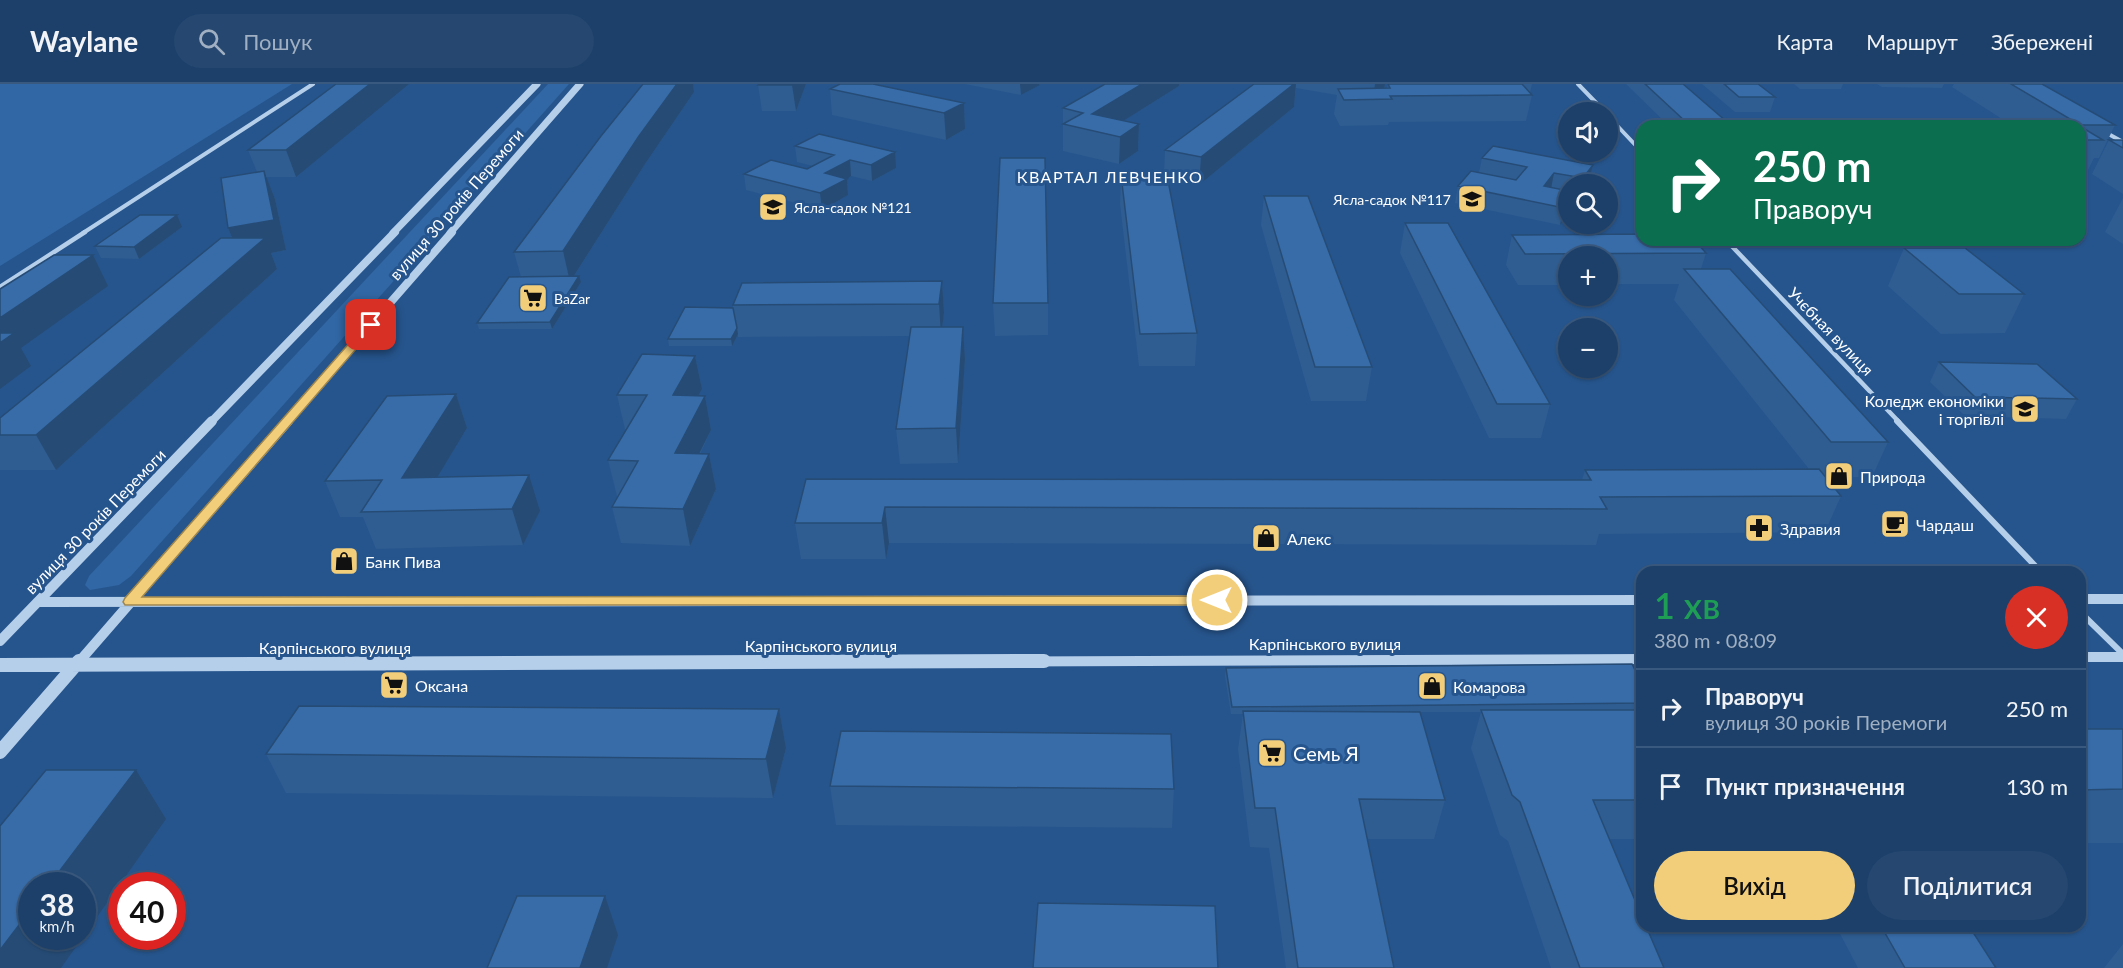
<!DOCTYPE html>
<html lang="uk">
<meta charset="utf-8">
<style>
body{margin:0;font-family:Lato,sans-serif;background:#254770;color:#f1f3f6;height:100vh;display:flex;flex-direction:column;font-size:22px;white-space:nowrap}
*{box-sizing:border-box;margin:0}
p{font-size:20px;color:#a0afc1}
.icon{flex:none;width:33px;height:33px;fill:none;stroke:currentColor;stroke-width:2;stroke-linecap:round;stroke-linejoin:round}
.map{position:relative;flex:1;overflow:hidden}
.details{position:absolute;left:1636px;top:482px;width:450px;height:366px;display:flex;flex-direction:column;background:#1c406a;border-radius:18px;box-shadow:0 2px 4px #0004,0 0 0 2px #3a597e}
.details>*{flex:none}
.top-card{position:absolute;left:1636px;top:36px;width:450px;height:126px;border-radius:18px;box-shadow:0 2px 4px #0004,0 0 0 2px #3a597e;background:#0b6e4f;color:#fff;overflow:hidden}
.fabs{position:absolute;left:1558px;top:18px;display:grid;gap:12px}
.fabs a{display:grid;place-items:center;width:60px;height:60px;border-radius:50%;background:#1c406a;box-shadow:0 2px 4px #0004,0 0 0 2px #3a597e;font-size:30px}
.speed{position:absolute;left:18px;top:788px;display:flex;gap:12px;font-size:30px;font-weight:700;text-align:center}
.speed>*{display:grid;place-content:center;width:78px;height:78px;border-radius:50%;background:#1c406a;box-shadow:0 2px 4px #0004,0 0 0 2px #3a597e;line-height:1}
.speed small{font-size:15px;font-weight:400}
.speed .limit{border:9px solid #d22;background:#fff;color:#111}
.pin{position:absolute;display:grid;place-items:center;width:51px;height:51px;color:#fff;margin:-26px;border-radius:12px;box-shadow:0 3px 9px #0006}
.me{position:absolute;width:66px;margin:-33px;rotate:270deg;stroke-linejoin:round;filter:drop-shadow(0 0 4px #0008)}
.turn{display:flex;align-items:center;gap:21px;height:126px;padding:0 18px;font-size:27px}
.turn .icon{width:78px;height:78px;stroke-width:2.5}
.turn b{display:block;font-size:42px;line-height:51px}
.round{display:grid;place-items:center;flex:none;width:63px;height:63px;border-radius:32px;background:#254770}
.summary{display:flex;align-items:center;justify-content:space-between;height:102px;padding:0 18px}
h1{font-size:36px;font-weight:600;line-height:45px;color:#1e9e55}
.button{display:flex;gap:12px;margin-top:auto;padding:12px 18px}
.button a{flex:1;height:69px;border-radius:36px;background:#f3ce7a;color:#111;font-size:24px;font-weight:600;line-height:69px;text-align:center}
.button a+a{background:#254770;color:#f1f3f6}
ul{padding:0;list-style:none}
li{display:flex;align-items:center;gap:18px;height:78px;padding:0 18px;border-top:2px solid #3a597e}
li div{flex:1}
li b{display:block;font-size:22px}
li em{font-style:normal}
header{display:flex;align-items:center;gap:36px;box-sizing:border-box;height:84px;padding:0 30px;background:#1c406a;border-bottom:2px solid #3a597e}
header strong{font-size:28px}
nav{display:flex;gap:33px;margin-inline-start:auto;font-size:21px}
.search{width:420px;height:54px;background:#254770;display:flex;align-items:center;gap:15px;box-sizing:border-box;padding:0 21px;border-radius:33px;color:#a0afc1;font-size:22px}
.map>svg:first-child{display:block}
</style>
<header>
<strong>Waylane</strong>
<div class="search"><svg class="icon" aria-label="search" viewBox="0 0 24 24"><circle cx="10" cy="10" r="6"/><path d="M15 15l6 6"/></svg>Пошук</div>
<nav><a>Карта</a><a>Маршрут</a><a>Збережені</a></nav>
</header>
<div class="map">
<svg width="2123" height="884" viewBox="0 0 2123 884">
<rect width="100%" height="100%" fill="#26558d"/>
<path fill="#3167a4" d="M 0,0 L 292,0 L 0,182 Z
M 548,0 L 569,0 L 131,492 L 119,501 L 90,506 L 85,501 L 89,492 Z"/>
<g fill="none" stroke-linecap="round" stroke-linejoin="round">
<path stroke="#b5ceea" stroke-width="4" d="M 1578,0 L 1605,28
M 1608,32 L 1642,68
M 2103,47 L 2123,58
M 83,149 L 313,0"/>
<path stroke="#b5ceea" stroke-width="4.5" d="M 1726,156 L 1899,338
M 0,203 L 85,148"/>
<path stroke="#b5ceea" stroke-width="6" d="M 1897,337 L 2041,488
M 2080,528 L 2123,570"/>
<path stroke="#b5ceea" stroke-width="7" d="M 393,149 L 537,0
M 450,149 L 580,0"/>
<path stroke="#b5ceea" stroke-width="8" d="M 211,338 L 395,148
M 286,338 L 452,148"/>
<path stroke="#b5ceea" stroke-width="10" d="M 2080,515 L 2123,515
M 38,518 L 1642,516
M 0,557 L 212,337
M 2080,573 L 2123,573
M 78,579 L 288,337
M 633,579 L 1642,575"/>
<path stroke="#b5ceea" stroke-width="14" d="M 0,581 L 1044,577
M 0,668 L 79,577"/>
</g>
<path fill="#2f5d91" d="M 336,0 L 296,93 L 266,93 L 275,115 L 286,166 L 271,169 L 277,185 L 56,386 L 0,386 L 0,334 L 232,154 L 228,144 L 257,88 L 248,66 Z
M 643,0 L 693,0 L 694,8 L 645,80 L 574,192 L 581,198 L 552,245 L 479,245 L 477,239 L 521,193 L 514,168 Z
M 806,0 L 796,27 L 762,27 L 758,1 Z
M 965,0 L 1039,0 L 1040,1 L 1021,11 Z
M 1105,0 L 1179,0 L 1179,2 L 1123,37 L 1139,40 L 1138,67 L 1119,80 L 1063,67 L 1063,24 Z
M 1254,0 L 1385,0 L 1385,4 L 1387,4 L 1388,0 L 1532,0 L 1530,9 L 1532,11 L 1526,37 L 1389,38 L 1388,41 L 1340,42 L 1334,30 L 1337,11 L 1296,4 L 1294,23 L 1199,101 L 1167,94 L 1197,249 L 1195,282 L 1139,282 L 1120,120 L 1121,91 L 1164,91 L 1165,66 Z
M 1626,0 L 1683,0 L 1727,38 L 1726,42 L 1669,42 Z
M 1702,0 L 1758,0 L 1775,13 L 1770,28 L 1735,28 Z
M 1794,0 L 1843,0 L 1841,5 L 1800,5 Z
M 1877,0 L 1944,0 L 1942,4 L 1882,3 Z
M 1954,0 L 2042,0 L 2115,41 L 2099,74 L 2094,74 L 2086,90 L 2080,90 L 2080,42 L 2013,42 L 1952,3 Z
M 830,5 L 964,19 L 965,45 L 946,56 L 832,31 Z
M 2109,56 L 2123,56 L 2123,110 L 2092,90 Z
M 795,62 L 896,84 L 872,97 L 851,92 L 847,95 L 848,111 L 822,126 L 746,106 L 744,90 L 807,85 L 813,82 L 797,78 Z
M 1482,74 L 1593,81 L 1589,97 L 1586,100 L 1569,100 L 1569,128 L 1560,141 L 1455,119 L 1458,102 L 1479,89 Z
M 1264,112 L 1372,283 L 1366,317 L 1311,317 L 1261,141 Z
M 2123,114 L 2123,160 L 2105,148 Z
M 1405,139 L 1550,320 L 1541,354 L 1489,354 L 1400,169 Z
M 182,143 L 139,175 L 101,174 L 95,162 Z
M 1512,151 L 1706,169 L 1701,185 L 1888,358 L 1872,393 L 1826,393 L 1841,412 L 1825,448 L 1599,450 L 1596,461 L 889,459 L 886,475 L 801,475 L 795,439 L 806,395 L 1582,396 L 1585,386 L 1809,385 L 1674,216 L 1679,200 L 1608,200 L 1608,172 L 1569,172 L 1569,201 L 1518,201 L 1506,181 Z
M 1904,164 L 2024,210 L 2005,249 L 1941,250 L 1888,202 Z
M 942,197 L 944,229 L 942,243 L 963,243 L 965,275 L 958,379 L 900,380 L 896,345 L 910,252 L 738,253 L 738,250 L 732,262 L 669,262 L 668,255 L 733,224 L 733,221 Z
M 993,219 L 1048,219 L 1048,251 L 995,252 Z
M 695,272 L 702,305 L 698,312 L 705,312 L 711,346 L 700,370 L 709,370 L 716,405 L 690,462 L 621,459 L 612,423 L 618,412 L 617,412 L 608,376 L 627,345 L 625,345 L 617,311 Z
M 1939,278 L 2077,315 L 2066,335 L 1965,332 L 1930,298 Z
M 456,310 L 467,344 L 437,393 L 540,427 L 523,461 L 376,465 L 363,433 L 340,433 L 325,397 Z
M 1226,584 L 1642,600 L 1642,626 L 1640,626 L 1642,631 L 1642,755 L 1610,755 L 1664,884 L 1551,884 L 1508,757 L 1500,751 L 1471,664 L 1481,628 L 1419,628 L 1445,716 L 1434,755 L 1367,755 L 1394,884 L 1286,884 L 1269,764 L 1250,763 L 1238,665 L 1243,630 L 1231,630 L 1225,592 Z
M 779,625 L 786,664 L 773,714 L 286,709 L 266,670 Z
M 2080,645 L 2123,645 L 2123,759 L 2080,759 Z
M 830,702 L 1174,705 L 1172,744 L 836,741 Z
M 1836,842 L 1969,842 L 1996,884 L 1858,884 Z
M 2123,860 L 2123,884 L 2104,884 Z"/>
<path fill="#264c76" d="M 370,0 L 409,0 L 296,93 L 286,66 Z
M 677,0 L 693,0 L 694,8 L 645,80 L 570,198 L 563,167 L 639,52 Z
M 793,0 L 806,0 L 796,27 L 792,1 Z
M 1020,0 L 1039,0 L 1040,1 L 1021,11 Z
M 1142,0 L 1179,0 L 1179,2 L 1104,49 L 1092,30 Z
M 1294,0 L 1296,0 L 1294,23 L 1199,101 L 1201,73 Z
M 1375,0 L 1385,0 L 1384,7 L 1373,15 Z
M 964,19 L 965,45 L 946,56 L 944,29 Z
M 1139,40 L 1138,67 L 1119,80 L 1120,53 Z
M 895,68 L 896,84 L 872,97 L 871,81 Z
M 850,76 L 851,92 L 847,95 L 848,111 L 822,126 L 820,109 L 825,89 Z
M 1593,81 L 1589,97 L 1586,100 L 1582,100 L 1583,94 Z
M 264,87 L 275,115 L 286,166 L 271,169 L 277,185 L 56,386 L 36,351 L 241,175 L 228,144 Z
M 1554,89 L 1551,105 L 1544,102 Z
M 1569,117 L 1569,128 L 1560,141 L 1564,124 Z
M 177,131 L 182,143 L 139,175 L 134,163 Z
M 93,171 L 108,202 L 21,264 L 31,282 L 0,305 L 0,234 Z
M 579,192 L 581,198 L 552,245 L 550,238 Z
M 942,197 L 944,229 L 941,252 L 939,220 Z
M 963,243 L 965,275 L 958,379 L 956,344 Z
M 737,244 L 738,250 L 732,262 L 731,255 Z
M 695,272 L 702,305 L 680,345 L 673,311 Z
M 456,310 L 467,344 L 417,427 L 402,394 Z
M 705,312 L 711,346 L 682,404 L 675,369 Z
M 709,370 L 716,405 L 690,462 L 683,425 Z
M 529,391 L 540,427 L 523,461 L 512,425 Z
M 885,423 L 889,459 L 886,475 L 882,439 Z
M 779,625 L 786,664 L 773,714 L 766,675 Z
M 136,686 L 166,735 L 61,884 L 0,884 L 0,866 L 32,824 L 32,852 L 82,852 L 82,801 L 49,801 Z
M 605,812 L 618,851 L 607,884 L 580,884 Z"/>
<path fill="#376ca9" stroke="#264c76" stroke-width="1.5" d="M 336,0 L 370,0 L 286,66 L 248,66 Z
M 643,0 L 677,0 L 639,52 L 563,167 L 514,168 L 601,52 Z
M 759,0 L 793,0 L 792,1 L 758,1 Z
M 840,0 L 873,0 L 964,19 L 944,29 L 830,5 Z
M 1105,0 L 1142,0 L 1092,30 L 1139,40 L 1120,53 L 1063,40 L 1083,29 L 1063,24 Z
M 1254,0 L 1294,0 L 1201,73 L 1165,66 Z
M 1388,0 L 1522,0 L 1532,11 L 1390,12 L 1392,15 L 1344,16 L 1338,5 L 1390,4 Z
M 1645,0 L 1683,0 L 1727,38 L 1686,38 Z
M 1724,0 L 1758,0 L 1775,13 L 1739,13 Z
M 2011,0 L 2042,0 L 2115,41 L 2080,41 Z
M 2080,44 L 2083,44 L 2103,56 L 2080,56 Z
M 819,50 L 895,68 L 871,81 L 850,76 L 825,89 L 847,95 L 820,109 L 744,90 L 771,76 L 807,85 L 834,71 L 795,62 Z
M 2109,56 L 2123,56 L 2123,64 Z
M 1493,62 L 1593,81 L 1583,94 L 1554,89 L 1544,102 L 1569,107 L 1569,117 L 1564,124 L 1458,102 L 1471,87 L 1516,96 L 1527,83 L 1482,74 Z
M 1000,74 L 1045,74 L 1048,219 L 993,219 Z
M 264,87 L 274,136 L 228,144 L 221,94 Z
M 1121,91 L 1167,91 L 1197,249 L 1140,250 Z
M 1264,112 L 1308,112 L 1372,283 L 1315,283 Z
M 140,131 L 177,131 L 134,163 L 95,162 Z
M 1405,139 L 1448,139 L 1550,320 L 1497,320 Z
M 1642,150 L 1642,156 L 1694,156 L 1706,169 L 1525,170 L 1512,151 Z
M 221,154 L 265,154 L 36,351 L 0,351 L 0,334 Z
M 1904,164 L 1965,164 L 2024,210 L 1959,210 Z
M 54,171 L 93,171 L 0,234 L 0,205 Z
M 1684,185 L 1730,185 L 1888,358 L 1831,358 Z
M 579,192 L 550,238 L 477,239 L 509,193 Z
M 942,197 L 939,220 L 733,221 L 742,199 Z
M 685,223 L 733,224 L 737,244 L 731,255 L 668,255 Z
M 911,243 L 963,243 L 956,344 L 896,345 Z
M 0,249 L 14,249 L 0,259 Z
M 642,270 L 695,272 L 673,311 L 705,312 L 675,369 L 709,370 L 683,425 L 612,423 L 638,377 L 608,376 L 647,311 L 617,311 Z
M 1939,278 L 2037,280 L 2077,315 L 1975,313 Z
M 456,310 L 402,394 L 529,391 L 512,425 L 361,428 L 382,396 L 325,397 L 387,312 Z
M 1819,385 L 1841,412 L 1600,413 L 1607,425 L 885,423 L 882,439 L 795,439 L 806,395 L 1591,396 L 1585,386 Z
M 1632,580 L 1642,600 L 1642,619 L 1232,623 L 1226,584 Z
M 299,622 L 779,625 L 766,675 L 266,670 Z
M 1481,626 L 1640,626 L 1642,631 L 1642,716 L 1593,716 L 1642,833 L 1642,842 L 1646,842 L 1664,884 L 1580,884 L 1520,718 L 1512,711 Z
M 1243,627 L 1420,628 L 1445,716 L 1359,715 L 1394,884 L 1298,884 L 1275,724 L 1255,724 Z
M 2080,645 L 2123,645 L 2123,705 L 2080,706 Z
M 841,647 L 1171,650 L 1174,705 L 830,702 Z
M 46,686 L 136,686 L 49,801 L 32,801 L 32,824 L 0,866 L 0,742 Z
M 517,812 L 605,812 L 580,884 L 487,884 Z
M 1038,819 L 1215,822 L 1218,884 L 1033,884 Z
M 1881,842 L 1969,842 L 1996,884 L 1905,884 Z"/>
<path fill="#f3ce7a" stroke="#9e864f" stroke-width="1.5" d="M 371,238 L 375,239 L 375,243 L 142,513 L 1217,512 L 1225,516 L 1217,521 L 125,521 L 123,518 L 125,514 L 367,239 Z"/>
<defs>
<g id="school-square" transform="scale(1.5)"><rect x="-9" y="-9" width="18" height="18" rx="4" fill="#f3ce7a" stroke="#26558d"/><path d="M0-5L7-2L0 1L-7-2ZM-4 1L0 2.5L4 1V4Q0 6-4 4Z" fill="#111"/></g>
<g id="supermarket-square" transform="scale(1.5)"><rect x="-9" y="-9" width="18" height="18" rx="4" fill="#f3ce7a" stroke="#26558d"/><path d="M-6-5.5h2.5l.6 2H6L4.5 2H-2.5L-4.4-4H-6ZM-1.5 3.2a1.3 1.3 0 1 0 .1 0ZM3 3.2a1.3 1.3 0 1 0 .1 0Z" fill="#111"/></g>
<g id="university-square" transform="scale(1.5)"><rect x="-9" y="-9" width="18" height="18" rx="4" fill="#f3ce7a" stroke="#26558d"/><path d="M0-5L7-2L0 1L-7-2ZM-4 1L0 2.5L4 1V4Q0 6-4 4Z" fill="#111"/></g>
<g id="shop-square" transform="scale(1.5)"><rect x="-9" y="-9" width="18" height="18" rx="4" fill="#f3ce7a" stroke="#26558d"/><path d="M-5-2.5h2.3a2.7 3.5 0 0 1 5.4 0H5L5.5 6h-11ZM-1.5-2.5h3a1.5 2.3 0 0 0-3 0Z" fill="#111"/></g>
<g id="cafe-square" transform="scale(1.5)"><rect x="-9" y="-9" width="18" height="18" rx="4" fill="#f3ce7a" stroke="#26558d"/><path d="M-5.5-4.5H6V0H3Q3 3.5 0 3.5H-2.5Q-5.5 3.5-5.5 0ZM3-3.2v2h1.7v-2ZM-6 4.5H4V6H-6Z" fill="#111"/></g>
<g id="pharmacy-square" transform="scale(1.5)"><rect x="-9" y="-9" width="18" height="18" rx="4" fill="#f3ce7a" stroke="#26558d"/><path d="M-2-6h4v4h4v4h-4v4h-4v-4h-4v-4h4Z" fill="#111"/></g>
</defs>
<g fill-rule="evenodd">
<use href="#school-square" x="1472" y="115"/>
<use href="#school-square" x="773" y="123"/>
<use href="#supermarket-square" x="533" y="214"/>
<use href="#university-square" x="2025" y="325"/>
<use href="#shop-square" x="1839" y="392"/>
<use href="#cafe-square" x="1895" y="440"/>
<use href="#pharmacy-square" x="1759" y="444"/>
<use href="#shop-square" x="1266" y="454"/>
<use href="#shop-square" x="344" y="477"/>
<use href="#supermarket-square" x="394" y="601"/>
<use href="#shop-square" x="1432" y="602"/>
<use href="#supermarket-square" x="1272" y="669"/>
</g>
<g text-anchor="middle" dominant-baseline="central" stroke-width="6" stroke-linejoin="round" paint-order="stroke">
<g font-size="14" fill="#fff" stroke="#26558d" text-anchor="start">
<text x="1451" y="115" text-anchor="end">Ясла-садок №117</text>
<text x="794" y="123">Ясла-садок №121</text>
<text x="554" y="214">BaZar</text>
</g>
<g font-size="16" letter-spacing="1.5" fill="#fff" stroke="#26558d">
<text x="1110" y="92">КВАРТАЛ ЛЕВЧЕНКО</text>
</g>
<g font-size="16" fill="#fff" stroke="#26558d">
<text transform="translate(456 120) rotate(-49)">вулиця 30 років Перемоги</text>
<text transform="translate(1831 247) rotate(46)">Учєбная вулиця</text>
<text transform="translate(95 437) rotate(-46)">вулиця 30 років Перемоги</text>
<text x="1325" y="559">Карпінського вулиця</text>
<text x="821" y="561">Карпінського вулиця</text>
<text x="335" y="563">Карпінського вулиця</text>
</g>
<g font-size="16" fill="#fff" stroke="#26558d" text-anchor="start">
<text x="2004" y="316" text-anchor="end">Коледж економіки<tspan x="2004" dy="18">і торгівлі</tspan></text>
<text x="1860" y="392">Природа</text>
<text x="1916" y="440">Чардаш</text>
<text x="1780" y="444">Здравия</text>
<text x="1287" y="454">Алекс</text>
<text x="365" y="477">Банк Пива</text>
<text x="415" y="601">Оксана</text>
<text x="1453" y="602">Комарова</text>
</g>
<g font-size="20" fill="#fff" stroke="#26558d" text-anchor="start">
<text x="1293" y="669">Семь Я</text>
</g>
</g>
</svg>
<div class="fabs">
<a><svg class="icon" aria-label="sound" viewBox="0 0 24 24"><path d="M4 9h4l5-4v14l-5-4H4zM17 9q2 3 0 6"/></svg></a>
<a><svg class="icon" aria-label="search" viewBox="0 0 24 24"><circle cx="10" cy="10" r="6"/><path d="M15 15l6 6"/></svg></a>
<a>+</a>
<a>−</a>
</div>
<div class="speed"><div>38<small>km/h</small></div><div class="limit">40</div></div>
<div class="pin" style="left:371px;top:241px;background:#d93025"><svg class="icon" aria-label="arrive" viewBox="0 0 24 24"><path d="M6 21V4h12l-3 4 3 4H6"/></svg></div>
<svg class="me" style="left:1217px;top:516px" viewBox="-20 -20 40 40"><circle r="17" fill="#f3ce7a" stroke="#fff" stroke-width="3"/><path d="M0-11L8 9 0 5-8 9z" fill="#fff"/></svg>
<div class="top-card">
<div class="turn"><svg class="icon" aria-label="right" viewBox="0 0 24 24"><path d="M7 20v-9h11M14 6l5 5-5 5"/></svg><div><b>250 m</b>Праворуч</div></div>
</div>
<section class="details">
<div class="summary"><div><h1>1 хв</h1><p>380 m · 08:09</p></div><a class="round" style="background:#d93025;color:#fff"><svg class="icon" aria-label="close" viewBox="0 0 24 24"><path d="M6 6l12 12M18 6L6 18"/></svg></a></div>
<ul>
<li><svg class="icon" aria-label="right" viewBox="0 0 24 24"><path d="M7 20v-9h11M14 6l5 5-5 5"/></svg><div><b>Праворуч</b><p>вулиця 30 років Перемоги</p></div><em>250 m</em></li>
<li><svg class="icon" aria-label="arrive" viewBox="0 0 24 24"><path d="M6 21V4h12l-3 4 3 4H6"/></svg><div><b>Пункт призначення</b></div><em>130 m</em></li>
</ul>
<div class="button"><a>Вихід</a><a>Поділитися</a></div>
</section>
</div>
